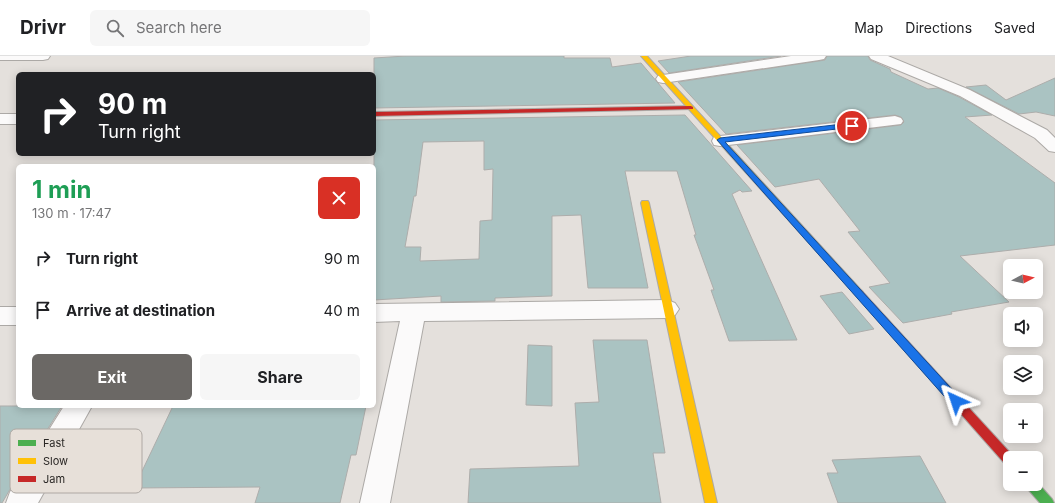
<!DOCTYPE html>
<meta charset="utf-8">
<style>
body{margin:0;font-family:Inter,sans-serif;background:#f6f6f6;color:#202124;height:100vh;display:flex;flex-direction:column;font-size:15px;white-space:nowrap}
*{box-sizing:border-box;margin:0}
p{font-size:13px;color:#757577}
.icon{flex:none;width:22px;height:22px;fill:none;stroke:currentColor;stroke-width:2;stroke-linecap:round;stroke-linejoin:round}
.map{position:relative;flex:1;overflow:hidden}
.sheet{position:absolute;left:16px;top:108px;width:360px;height:244px;display:flex;flex-direction:column;background:#fff;border-radius:6px;box-shadow:0 2px 10px #0003}
.sheet>*{flex:none}
.hud{position:absolute;left:16px;top:16px;width:360px;height:84px;border-radius:6px;box-shadow:0 2px 10px #0003;background:#202124;color:#fff;overflow:hidden}
.needle{width:26px;rotate:83deg}
.fabs{position:absolute;left:1003px;top:203px;display:grid;gap:8px}
.fabs a{display:grid;place-items:center;width:40px;height:40px;border-radius:6px;background:#fff;box-shadow:0 2px 10px #0003;font-size:20px}
.pin{position:absolute;display:grid;place-items:center;width:34px;height:34px;color:#fff;margin:-17px;border:2px solid #fff;border-radius:50%;box-shadow:0 1px 4px #0007}
.me{position:absolute;width:44px;margin:-22px;rotate:318deg;stroke-linejoin:round;filter:drop-shadow(0 0 3px #0008)}
.turn{display:flex;align-items:center;gap:14px;height:84px;padding:0 16px;font-size:18px}
.turn .icon{width:52px;height:52px;stroke-width:2.5}
.turn b{display:block;font-size:28px;line-height:34px}
.round{display:grid;place-items:center;flex:none;width:42px;height:42px;border-radius:6px;background:#f6f6f6}
.head{display:flex;align-items:center;justify-content:space-between;height:68px;padding:0 16px}
h1{font-size:24px;font-weight:700;line-height:30px;color:#1e9e55}
.cta{display:flex;gap:8px;margin-top:auto;padding:8px 16px}
.cta a{flex:1;height:46px;border-radius:6px;background:#6b6865;color:#fff;font-size:16px;font-weight:700;line-height:46px;text-align:center}
.cta a+a{background:#f6f6f6;color:#202124}
ul{padding:0;list-style:none}
li{display:flex;align-items:center;gap:12px;height:52px;padding:0 16px}
li div{flex:1}
li b{display:block;font-size:15px}
li em{font-style:normal}
header{display:flex;align-items:center;gap:24px;box-sizing:border-box;height:56px;padding:0 20px;background:#fff;border-bottom:1px solid #e0e0e0}
header strong{font-size:19px}
nav{display:flex;gap:22px;margin-inline-start:auto;font-size:14px}
.search{width:280px;height:36px;background:#f6f6f6;display:flex;align-items:center;gap:10px;box-sizing:border-box;padding:0 14px;border-radius:6px;color:#757577;font-size:15px}
.map>svg:first-child{display:block}
</style>
<header>
<strong>Drivr</strong>
<div class="search"><svg class="icon" aria-label="search" viewBox="0 0 24 24"><circle cx="10" cy="10" r="6"/><path d="M15 15l6 6"/></svg>Search here</div>
<nav><a>Map</a><a>Directions</a><a>Saved</a></nav>
</header>
<div class="map">
<svg width="1055" height="447" viewBox="0 0 1055 447">
<rect width="100%" height="100%" fill="#e4e0dc"/>
<path fill="#aac3c2" stroke="#adadab" fill-rule="evenodd" d="M 406,0 L 564,0 L 564,2 L 610,2 L 612,11 L 641,7 L 675,47 L 374,52 L 374,2 Z
M 691,0 L 781,0 L 669,17 L 658,5 Z
M 827,0 L 868,0 L 870,4 L 890,13 L 891,16 L 928,33 L 938,32 L 959,41 L 992,59 L 965,61 L 1055,127 L 1055,189 L 960,200 L 1009,246 L 951,256 L 952,258 L 903,267 L 869,231 L 890,227 L 848,176 L 860,175 L 819,123 L 775,131 L 737,89 L 901,69 L 904,66 L 901,61 L 895,59 L 726,78 L 678,26 L 819,5 L 825,4 Z
M 1055,22 L 1055,60 L 1036,56 L 1019,58 L 966,31 L 986,29 L 1006,44 Z
M 685,59 L 752,135 L 742,136 L 740,134 L 732,138 L 797,284 L 729,285 L 711,234 L 714,234 L 694,179 L 696,179 L 677,115 L 625,115 L 648,232 L 588,232 L 581,159 L 552,160 L 552,240 L 495,242 L 495,245 L 441,246 L 441,240 L 374,244 L 374,64 ZM 484,85 L 484,114 L 493,113 L 492,164 L 480,165 L 479,203 L 420,205 L 421,191 L 405,191 L 414,140 L 416,140 L 423,86 Z
M 842,236 L 874,273 L 849,278 L 820,240 Z
M 593,284 L 647,284 L 665,397 L 653,397 L 661,447 L 468,447 L 470,413 L 579,410 L 575,347 L 599,346 Z
M 528,289 L 552,290 L 552,350 L 526,349 Z
M 0,350 L 62,350 L 39,387 L 37,387 L 2,447 L 0,447 Z
M 173,350 L 366,350 L 356,399 L 351,399 L 340,447 L 255,447 L 260,431 L 134,432 Z
M 920,400 L 946,447 L 838,447 L 827,417 L 838,417 L 832,404 Z"/>
<g fill="none" stroke-linecap="round" stroke-linejoin="round">
<g stroke="#aca9a6" stroke-width="2">
<path id="street" d="M 0,0 L 50,0 L 48,3 L 43,4 L 0,4 Z
M 791,0 L 826,0 L 824,3 L 819,4 L 663,27 L 658,26 L 656,23 L 658,20 L 663,19 Z
M 869,0 L 888,0 L 970,34 L 1047,74 L 1055,82 L 1055,96 L 1049,95 L 1035,82 L 960,40 L 871,3 Z
M 0,58 L 18,58 L 18,68 L 0,68 Z
M 895,60 L 901,62 L 903,65 L 901,68 L 720,90 L 714,89 L 712,85 L 714,81 L 720,80 Z
M 667,244 L 675,247 L 679,253 L 675,259 L 667,262 L 424,265 L 390,447 L 360,447 L 400,265 L 374,266 L 374,248 Z
M 0,251 L 18,251 L 18,269 L 0,269 Z
M 64,350 L 92,350 L 38,447 L 6,447 L 10,436 Z"/>
</g>
<g stroke="#aca9a6" stroke-width="2">
<path id="fast" d="M 1036,425 L 1052,443 L 1054,447 L 1040,447 L 1027,432 L 1025,428 L 1036,428 Z"/>
</g>
<g stroke="#aca9a6" stroke-width="2">
<path id="slow" d="M 641,0 L 647,0 L 861,234 L 863,236 L 861,238 L 855,238 Z
M 642,145 L 648,145 L 649,147 L 717,447 L 705,447 L 641,147 Z"/>
</g>
<g stroke="#aca9a6" stroke-width="2">
<path id="jam" d="M 691,50 L 693,51 L 693,53 L 374,60 L 374,56 Z
M 858,233 L 861,234 L 1014,401 L 1010,402 L 1010,410 L 1006,409 L 855,238 L 853,236 L 855,234 Z"/>
</g>
<use href="#street" fill="#fbfafa" fill-rule="evenodd"/>
<use href="#fast" fill="#4caf50" fill-rule="evenodd"/>
<use href="#slow" fill="#ffc107" fill-rule="evenodd"/>
<use href="#jam" fill="#c62828" fill-rule="evenodd"/>
</g>
<path fill="#1a73e8" stroke="#114b97" d="M 852,67 L 855,70 L 854,71 L 725,86 L 960,342 L 962,345 L 960,349 L 956,350 L 952,349 L 717,84 L 720,82 Z"/>
<rect x="10" y="373" width="132" height="64" rx="6" fill="#e7e0d9" stroke="#aea8a3" stroke-width="1"/>
<rect x="18" y="384" width="18" height="6" fill="#4caf50"/>
<rect x="18" y="402" width="18" height="6" fill="#ffc107"/>
<rect x="18" y="420" width="18" height="6" fill="#c62828"/>
<g font-size="11" fill="#2a2725">
<text x="43" y="391">Fast</text>
<text x="43" y="409">Slow</text>
<text x="43" y="427">Jam</text>
</g>
</svg>
<div class="fabs">
<a><svg class="needle" viewBox="-14 -14 28 28"><path d="M0-13l5 13h-10z" fill="#e53935"/><path d="M0 13l5-13h-10z" fill="#757577"/></svg></a>
<a><svg class="icon" aria-label="sound" viewBox="0 0 24 24"><path d="M4 9h4l5-4v14l-5-4H4zM17 9q2 3 0 6"/></svg></a>
<a><svg class="icon" aria-label="layers" viewBox="0 0 24 24"><path d="M12 4l9 5-9 5-9-5zM3 14l9 5 9-5"/></svg></a>
<a>+</a>
<a>−</a>
</div>
<div class="pin" style="left:852px;top:70px;background:#d93025"><svg class="icon" aria-label="arrive" viewBox="0 0 24 24"><path d="M6 21V4h12l-3 4 3 4H6"/></svg></div>
<svg class="me" style="left:956px;top:345px" viewBox="-20 -20 40 40"><path d="M0-17L14 15 0 8-14 15z" fill="#1a73e8" stroke="#fff" stroke-width="4"/></svg>
<div class="hud">
<div class="turn"><svg class="icon" aria-label="right" viewBox="0 0 24 24"><path d="M7 20v-9h11M14 6l5 5-5 5"/></svg><div><b>90 m</b>Turn right</div></div>
</div>
<section class="sheet">
<div class="head"><div><h1>1 min</h1><p>130 m · 17:47</p></div><a class="round" style="background:#d93025;color:#fff"><svg class="icon" aria-label="close" viewBox="0 0 24 24"><path d="M6 6l12 12M18 6L6 18"/></svg></a></div>
<ul>
<li><svg class="icon" aria-label="right" viewBox="0 0 24 24"><path d="M7 20v-9h11M14 6l5 5-5 5"/></svg><div><b>Turn right</b></div><em>90 m</em></li>
<li><svg class="icon" aria-label="arrive" viewBox="0 0 24 24"><path d="M6 21V4h12l-3 4 3 4H6"/></svg><div><b>Arrive at destination</b></div><em>40 m</em></li>
</ul>
<div class="cta"><a>Exit</a><a>Share</a></div>
</section>
</div>
